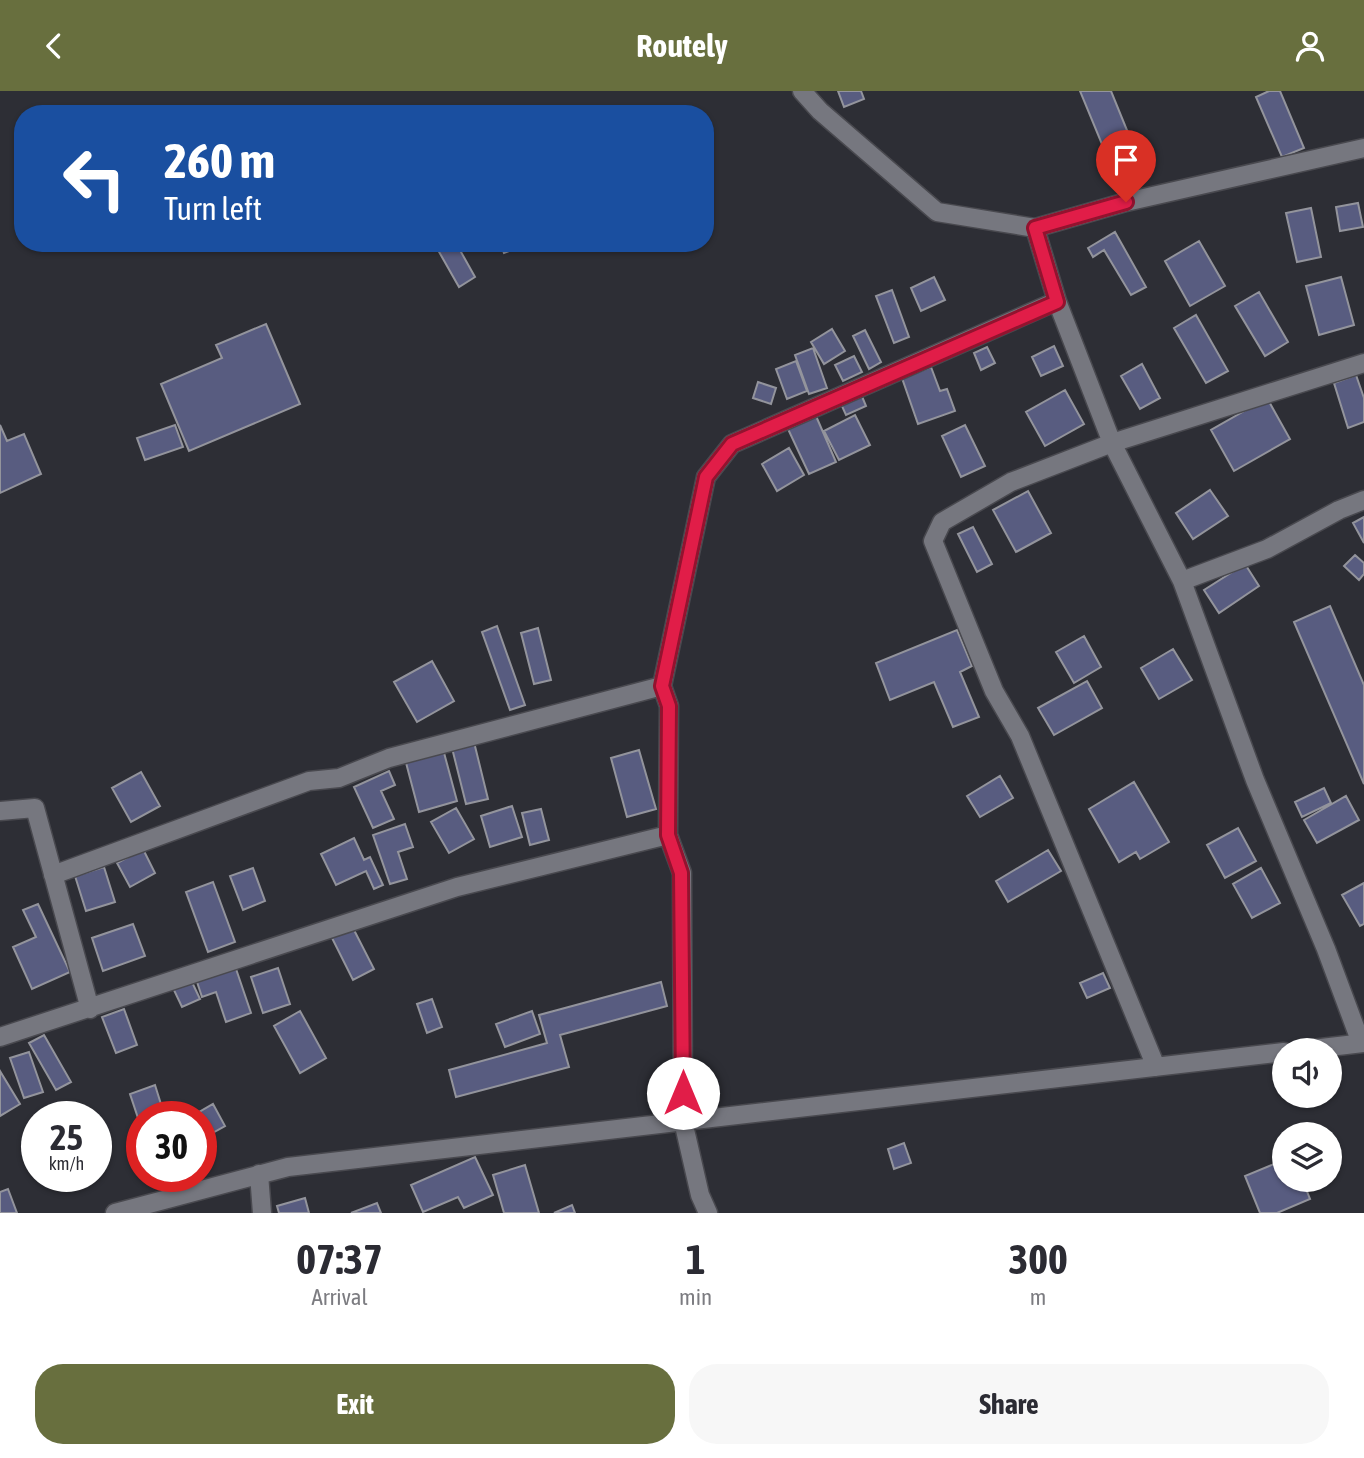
<!DOCTYPE html>
<style>
body{margin:0;font-family:"Asap Condensed",sans-serif;background:#f7f7f7;color:#2b2b33;height:100vh;display:flex;flex-direction:column;font-size:26px;white-space:nowrap}
*{box-sizing:border-box;margin:0}
p{font-size:23px;color:#7c7c81}
.icon{flex:none;width:38px;height:38px;fill:none;stroke:currentColor;stroke-width:2;stroke-linecap:round;stroke-linejoin:round}
.map{position:relative;height:1122px;overflow:hidden}
.drawer{display:flex;flex-direction:column;background:#fff;flex:1}
.drawer>*{flex:none}
.guide{position:absolute;left:14px;top:14px;width:700px;height:147px;border-radius:28px;box-shadow:0 2px 5px #0004;background:#1a4fa0;color:#fff;overflow:hidden}
.controls{position:absolute;left:1272px;top:947px;display:grid;gap:14px}
.controls a{display:grid;place-items:center;width:70px;height:70px;border-radius:50%;background:#fff;box-shadow:0 2px 5px #0004;font-size:35px}
.speed{position:absolute;left:21px;top:1010px;display:flex;gap:14px;font-size:35px;font-weight:700;text-align:center}
.speed>*{display:grid;place-content:center;width:91px;height:91px;border-radius:50%;background:#fff;box-shadow:0 2px 5px #0004;line-height:1}
.speed small{font-size:18px;font-weight:400}
.speed .limit{border:10px solid #d22;background:#fff;color:#111}
.pin{position:absolute;display:grid;place-items:center;width:60px;height:60px;color:#fff;margin:-72px -30px;border-radius:50% 50% 50% 0;rotate:-45deg;box-shadow:0 0 7px #0007}
.pin .icon{rotate:45deg}
.me{position:absolute;width:77px;margin:-38px;rotate:0deg;stroke-linejoin:round;filter:drop-shadow(0 0 5px #0008)}
.turn{display:flex;align-items:center;gap:24px;height:147px;padding:0 35px;font-size:32px}
.turn .icon{width:91px;height:91px;stroke-width:2.5}
.turn b{display:block;font-size:49px;line-height:60px}
.eta{display:flex;justify-content:space-evenly;align-items:center;height:119px;text-align:center}
.eta b{font-size:42px;font-weight:700;line-height:49px}
.primary-button{display:flex;gap:14px;margin-top:auto;padding:14px 35px}
.primary-button a{flex:1;height:80px;border-radius:28px;background:#686f3e;color:#fff;font-size:28px;font-weight:700;line-height:80px;text-align:center}
.primary-button a+a{background:#f7f7f7;color:#2b2b33}
header{display:flex;justify-content:space-between;align-items:center;height:91px;padding:0 35px;background:#686f3e;color:#fff;font-size:32px;font-weight:700}
.map>svg:first-child{display:block}
</style>
<header><svg class="icon" aria-label="back" viewBox="0 0 24 24"><path d="M15 5l-7 7 7 7"/></svg>Routely<svg class="icon" aria-label="person" viewBox="0 0 24 24"><circle cx="12" cy="8" r="4"/><path d="M4 21q1-7 8-7t8 7"/></svg></header>
<div class="map">
<svg width="1364" height="1122" viewBox="0 0 1364 1122">
<rect width="100%" height="100%" fill="#2d2e35"/>
<path fill="#585c80" stroke="#93949c" stroke-width="2" d="M 838,0 L 861,0 L 864,8 L 844,16 Z
M 1080,0 L 1111,0 L 1144,81 L 1118,92 Z
M 1269,0 L 1280,0 L 1304,57 L 1282,66 L 1256,6 Z
M 1358,112 L 1363,136 L 1340,140 L 1336,116 Z
M 1311,117 L 1321,166 L 1297,171 L 1286,122 Z
M 1115,141 L 1146,196 L 1131,204 L 1104,159 L 1093,166 L 1088,157 Z
M 1199,150 L 1225,195 L 1190,215 L 1165,170 Z
M 434,152 L 456,152 L 475,186 L 459,196 Z
M 500,152 L 517,152 L 519,156 L 504,162 Z
M 934,186 L 945,209 L 921,220 L 911,197 Z
M 1341,186 L 1354,234 L 1319,244 L 1306,195 Z
M 892,199 L 909,246 L 894,252 L 876,205 Z
M 1259,201 L 1288,251 L 1265,265 L 1235,215 Z
M 1196,224 L 1228,280 L 1206,292 L 1174,237 Z
M 266,233 L 300,313 L 189,360 L 161,293 L 222,267 L 216,254 Z
M 832,238 L 845,260 L 824,273 L 811,251 Z
M 865,239 L 881,271 L 869,278 L 853,245 Z
M 1054,255 L 1063,275 L 1041,285 L 1032,266 Z
M 987,256 L 995,272 L 981,279 L 974,262 Z
M 813,257 L 827,297 L 809,303 L 795,264 Z
M 854,265 L 862,281 L 843,290 L 835,274 Z
M 796,270 L 807,300 L 787,308 L 776,278 Z
M 1142,273 L 1160,307 L 1140,318 L 1121,285 Z
M 931,276 L 940,300 L 947,298 L 955,320 L 918,333 L 902,287 Z
M 1356,284 L 1364,307 L 1364,331 L 1348,337 L 1334,292 Z
M 758,291 L 776,297 L 771,313 L 753,307 Z
M 1065,299 L 1084,333 L 1045,355 L 1026,321 Z
M 861,303 L 866,315 L 846,324 L 841,313 Z
M 1267,307 L 1290,348 L 1234,380 L 1211,339 Z
M 855,324 L 870,354 L 839,369 L 824,340 Z
M 816,325 L 836,371 L 809,383 L 788,338 Z
M 0,334 L 7,350 L 24,343 L 41,383 L 0,402 Z
M 175,334 L 183,356 L 145,369 L 137,347 Z
M 965,334 L 985,375 L 961,386 L 942,345 Z
M 789,357 L 804,384 L 777,400 L 762,373 Z
M 1210,399 L 1228,425 L 1193,448 L 1176,422 Z
M 1028,400 L 1051,442 L 1016,461 L 993,419 Z
M 1364,426 L 1364,452 L 1353,432 Z
M 973,436 L 992,473 L 977,481 L 958,443 Z
M 1355,464 L 1364,472 L 1364,483 L 1359,489 L 1344,475 Z
M 1245,473 L 1259,495 L 1219,522 L 1204,499 Z
M 1330,515 L 1364,594 L 1364,693 L 1294,531 Z
M 497,535 L 525,614 L 510,619 L 482,541 Z
M 538,537 L 551,589 L 534,593 L 521,542 Z
M 957,539 L 972,575 L 960,581 L 979,626 L 953,636 L 934,591 L 890,609 L 876,572 Z
M 1084,545 L 1101,576 L 1074,592 L 1056,561 Z
M 1173,558 L 1192,589 L 1159,608 L 1141,577 Z
M 432,570 L 454,610 L 417,631 L 394,591 Z
M 1087,590 L 1102,617 L 1054,644 L 1038,617 Z
M 473,647 L 488,708 L 466,713 L 451,653 Z
M 443,658 L 457,710 L 419,721 L 405,668 Z
M 639,659 L 656,718 L 627,726 L 611,667 Z
M 389,680 L 395,694 L 381,700 L 394,728 L 373,737 L 354,696 Z
M 141,681 L 160,715 L 131,731 L 112,697 Z
M 1000,685 L 1013,707 L 980,726 L 967,705 Z
M 1134,691 L 1169,751 L 1140,768 L 1136,761 L 1119,771 L 1089,718 Z
M 1324,697 L 1331,712 L 1302,726 L 1295,711 Z
M 1346,705 L 1359,729 L 1317,752 L 1304,729 Z
M 512,715 L 522,746 L 490,756 L 481,725 Z
M 456,717 L 474,748 L 449,762 L 431,731 Z
M 541,718 L 549,749 L 530,754 L 522,722 Z
M 405,733 L 413,756 L 398,761 L 407,788 L 390,793 L 373,744 Z
M 1238,737 L 1256,770 L 1225,787 L 1207,754 Z
M 354,747 L 364,769 L 370,766 L 383,794 L 374,798 L 366,780 L 336,794 L 321,763 Z
M 143,758 L 155,782 L 130,796 L 117,772 Z
M 1048,759 L 1061,780 L 1008,811 L 996,790 Z
M 104,776 L 115,811 L 86,820 L 75,785 Z
M 253,777 L 265,810 L 243,819 L 230,785 Z
M 1261,777 L 1280,812 L 1252,827 L 1233,793 Z
M 213,791 L 235,851 L 208,861 L 186,801 Z
M 1364,792 L 1364,833 L 1360,835 L 1342,804 Z
M 38,813 L 70,881 L 32,898 L 13,856 L 36,846 L 23,819 Z
M 133,833 L 145,865 L 103,880 L 92,847 Z
M 353,837 L 374,878 L 353,889 L 332,847 Z
M 234,872 L 251,922 L 226,931 L 216,901 L 202,906 L 195,885 Z
M 278,877 L 290,913 L 263,922 L 251,886 Z
M 1103,882 L 1110,897 L 1087,907 L 1080,892 Z
M 191,889 L 200,908 L 182,916 L 173,897 Z
M 661,891 L 667,915 L 560,944 L 569,976 L 456,1006 L 449,979 L 547,952 L 539,924 Z
M 432,908 L 442,936 L 427,942 L 417,913 Z
M 124,918 L 137,954 L 116,962 L 102,926 Z
M 300,920 L 326,967 L 300,982 L 274,935 Z
M 532,920 L 540,943 L 505,956 L 496,933 Z
M 44,944 L 71,991 L 56,999 L 29,952 Z
M 29,961 L 43,1001 L 24,1007 L 10,967 Z
M 0,980 L 20,1013 L 0,1025 Z
M 155,994 L 165,1026 L 142,1026 L 142,1039 L 130,1003 Z
M 213,1013 L 225,1035 L 207,1045 L 201,1036 L 201,1026 L 194,1024 Z
M 904,1052 L 911,1072 L 894,1078 L 888,1058 Z
M 475,1066 L 493,1104 L 464,1117 L 458,1106 L 423,1121 L 411,1094 Z
M 1284,1069 L 1284,1088 L 1302,1088 L 1310,1108 L 1277,1122 L 1260,1122 L 1245,1085 Z
M 525,1074 L 539,1122 L 504,1122 L 493,1084 Z
M 8,1098 L 17,1122 L 0,1122 L 0,1101 Z
M 305,1107 L 309,1122 L 279,1122 L 277,1115 Z
M 377,1112 L 381,1122 L 351,1122 Z
M 572,1114 L 575,1122 L 554,1122 Z"/>
<g fill="none" stroke-linecap="round" stroke-linejoin="round">
<g stroke="#49494f" stroke-width="21">
<path id="minor" d="M 802,0 L 820,20 L 937,121 L 1035,137 L 1126,111 L 1364,57
M 1035,137 L 1057,210
M 1182,490 L 1267,458 L 1339,419 L 1364,409
M 0,720 L 35,717 L 90,918
M 53,784 L 309,690 L 339,687 L 389,667 L 662,595
M 0,946 L 457,796 L 668,744
M 1304,959 L 1364,952
M 1156,976 L 1020,645 L 994,600 L 933,450 L 942,431 L 1011,391 L 1112,352 L 1364,272
M 259,1083 L 262,1122
M 115,1122 L 288,1076 L 1284,961
M 708,1122 L 700,1104 L 683,1030 L 682,782 L 668,744 L 669,615 L 662,595 L 706,386 L 732,353 L 1057,210 L 1112,352 L 1182,490 L 1255,689 L 1326,858 L 1361,952"/>
</g>
<use href="#minor" stroke="#76777f" stroke-width="18"/>
</g>
<g fill="none" stroke-linecap="round" stroke-linejoin="round">
<g stroke="#92132f" stroke-width="18">
<path id="route" d="M 683,1002 L 681,782 L 668,744 L 669,615 L 662,595 L 706,386 L 732,353 L 1057,211 L 1035,137 L 1126,111"/>
</g>
<use href="#route" stroke="#e11d48" stroke-width="12"/>
</g>
</svg>
<div class="controls">
<a><svg class="icon" aria-label="sound" viewBox="0 0 24 24"><path d="M4 9h4l5-4v14l-5-4H4zM17 9q2 3 0 6"/></svg></a>
<a><svg class="icon" aria-label="layers" viewBox="0 0 24 24"><path d="M12 4l9 5-9 5-9-5zM3 14l9 5 9-5"/></svg></a>
</div>
<div class="speed"><div>25<small>km/h</small></div><div class="limit">30</div></div>
<div class="pin" style="left:1126px;top:111px;background:#d93025"><svg class="icon" aria-label="arrive" viewBox="0 0 24 24"><path d="M6 21V4h12l-3 4 3 4H6"/></svg></div>
<svg class="me" style="left:683px;top:1002px" viewBox="-20 -20 40 40"><circle r="19" fill="#fff"/><path d="M0-13L10 11 0 6-10 11z" fill="#e11d48"/></svg>
<div class="guide">
<div class="turn"><svg class="icon" aria-label="left" viewBox="0 0 24 24"><path d="M17 20v-9H6M10 6l-5 5 5 5"/></svg><div><b>260 m</b>Turn left</div></div>
</div>
</div>
<section class="drawer">
<div class="eta">
<div><b>07:37</b><p>Arrival</p></div>
<div><b>1</b><p>min</p></div>
<div><b>300</b><p>m</p></div>
</div>
<div class="primary-button"><a>Exit</a><a>Share</a></div>
</section>
